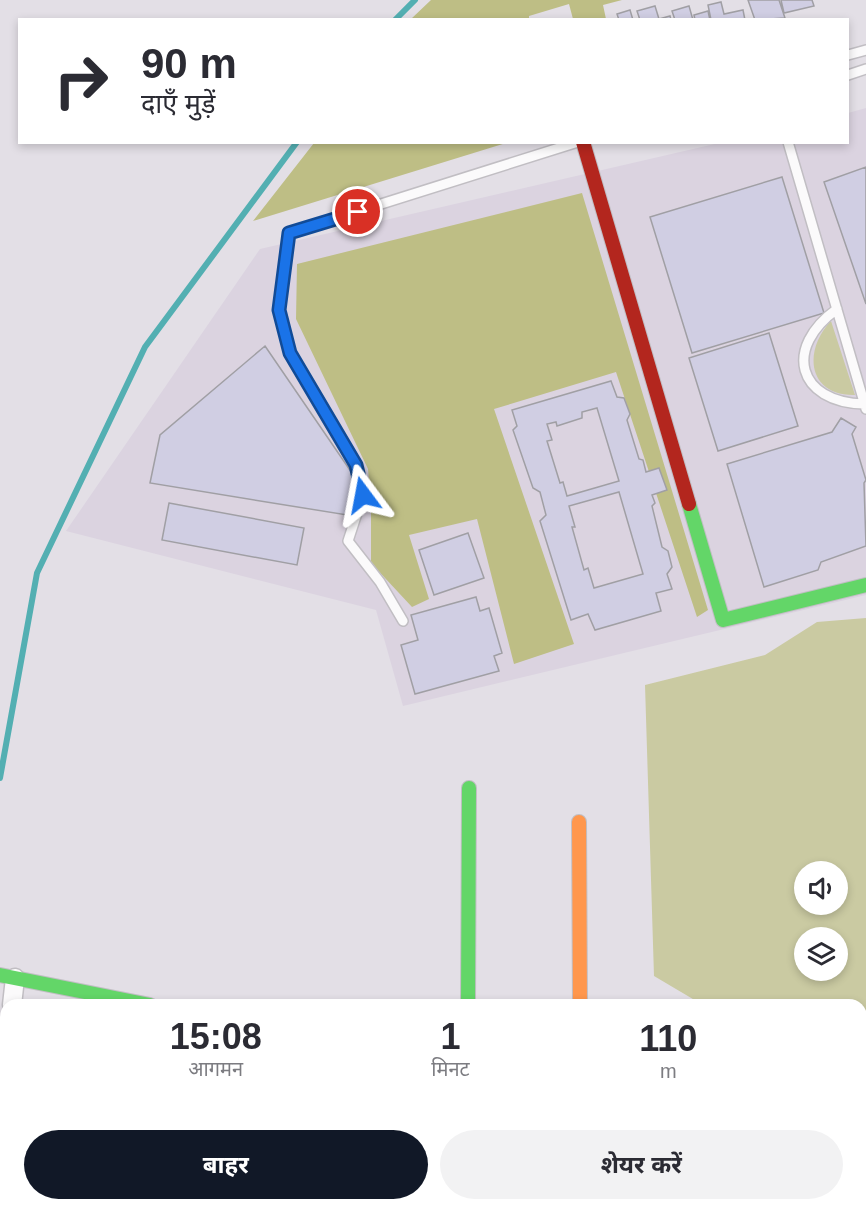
<!DOCTYPE html>
<html lang="hi">
<meta charset="utf-8">
<style>
body{margin:0;font-family:Helvetica,"Noto Sans Devanagari",sans-serif;background:#f2f2f3;color:#2b2b33;height:100vh;display:flex;flex-direction:column;font-size:22px;white-space:nowrap}
*{box-sizing:border-box;margin:0}
p{font-size:20px;color:#7c7c81}
.icon{flex:none;width:33px;height:33px;fill:none;stroke:currentColor;stroke-width:2;stroke-linecap:round;stroke-linejoin:round}
.map{position:relative;flex:1;overflow:hidden}
.drawer{position:absolute;left:0px;top:999px;width:867px;height:212px;display:flex;flex-direction:column;background:#fff;border-radius:18px 18px 0 0;box-shadow:0 3px 9px #0003}
.drawer>*{flex:none}
.hud{position:absolute;left:18px;top:18px;width:831px;height:126px;border-radius:0px;box-shadow:0 3px 9px #0003;background:#fff;color:#2b2b33;overflow:hidden}
.tools{position:absolute;left:794px;top:861px;display:grid;gap:12px}
.tools a{display:grid;place-items:center;width:54px;height:54px;border-radius:50%;background:#fff;box-shadow:0 3px 9px #0003;font-size:30px}
.pin{position:absolute;display:grid;place-items:center;width:51px;height:51px;color:#fff;margin:-26px;border:3px solid #fff;border-radius:50%;box-shadow:0 2px 6px #0007}
.me{position:absolute;width:66px;margin:-33px;rotate:347deg;stroke-linejoin:round;filter:drop-shadow(0 0 4px #0008)}
.turn{display:flex;align-items:center;gap:21px;height:126px;padding:0 24px;font-size:27px}
.turn .icon{width:78px;height:78px;stroke-width:2.5}
.turn b{display:block;font-size:42px;line-height:51px}
.eta{display:flex;justify-content:space-evenly;align-items:center;height:102px;text-align:center}
.eta b{font-size:36px;font-weight:700;line-height:42px}
.cta{display:flex;gap:12px;margin-top:auto;padding:12px 24px}
.cta a{flex:1;height:69px;border-radius:36px;background:#111827;color:#fff;font-size:24px;font-weight:700;line-height:69px;text-align:center}
.cta a+a{background:#f2f2f3;color:#2b2b33}
.map>svg:first-child{display:block}
</style>
<div class="map">
<svg width="866" height="1210" viewBox="0 0 866 1210">
<rect width="100%" height="100%" fill="#e3dfe6"/>
<path fill="#dbd3e0" d="M 866,108 L 866,595 L 403,706 L 376,610 L 66,531 L 260,249 L 719,143 L 848,142 L 848,113 Z"/>
<path fill="#cacaa2" fill-rule="evenodd" d="M 831,321 L 855,395 C 807,396 803,350 831,321 Z
M 866,618 L 866,1127 L 861,1127 L 861,1005 L 703,1005 L 654,976 L 645,685 L 765,655 L 817,622 ZM 804,872 L 837,872 L 837,904 L 804,904 ZM 804,938 L 837,938 L 837,970 L 804,970 Z"/>
<path fill="#bebe85" d="M 431,0 L 622,0 L 603,5 L 606,19 L 573,19 L 569,4 L 529,16 L 529,19 L 411,19 Z
M 314,143 L 314,142 L 506,143 L 253,221 Z
M 582,193 L 708,610 L 697,617 L 616,372 L 494,409 L 574,644 L 514,664 L 477,519 L 409,535 L 429,599 L 412,607 L 371,563 L 371,504 L 368,469 L 296,319 L 297,264 Z"/>
<g fill="none" stroke-linecap="round" stroke-linejoin="round">
<path stroke="#53afb2" stroke-width="6" d="M 395,20 L 415,0
M 0,778 L 37,573 L 145,347 L 297,142"/>
</g>
<path fill="#d0cee3" stroke="#a09fa4" stroke-width="1.5" fill-rule="evenodd" d="M 748,0 L 779,0 L 785,18 L 755,20 Z
M 781,0 L 812,0 L 814,6 L 784,13 Z
M 721,2 L 724,14 L 743,10 L 745,20 L 711,20 L 708,5 Z
M 655,6 L 659,19 L 670,16 L 671,20 L 640,20 L 637,11 Z
M 689,6 L 693,20 L 675,20 L 672,11 Z
M 630,10 L 633,20 L 619,20 L 617,14 Z
M 708,11 L 710,20 L 695,20 L 694,15 Z
M 866,167 L 866,304 L 824,182 Z
M 782,177 L 824,313 L 692,353 L 650,217 Z
M 769,333 L 798,426 L 718,451 L 689,358 Z
M 265,346 L 354,476 L 347,515 L 150,483 L 160,435 Z
M 611,381 L 617,397 L 624,398 L 630,414 L 627,420 L 639,459 L 643,460 L 646,472 L 659,468 L 667,490 L 652,495 L 655,503 L 652,506 L 662,547 L 668,551 L 672,567 L 667,574 L 672,589 L 656,593 L 661,611 L 595,630 L 588,614 L 571,620 L 540,521 L 546,515 L 540,492 L 533,488 L 513,430 L 517,426 L 512,410 ZM 597,408 L 619,481 L 567,496 L 563,482 L 560,483 L 547,441 L 552,440 L 547,424 L 556,422 L 557,426 L 582,418 L 582,412 ZM 619,492 L 643,574 L 594,588 L 588,568 L 584,570 L 572,527 L 575,527 L 569,506 Z
M 841,418 L 856,427 L 852,434 L 866,480 L 864,483 L 866,546 L 821,562 L 818,570 L 764,587 L 727,464 L 832,432 Z
M 169,503 L 304,528 L 297,565 L 162,540 Z
M 468,533 L 484,578 L 434,595 L 419,550 Z
M 476,597 L 480,611 L 489,608 L 502,653 L 494,656 L 499,671 L 415,694 L 401,645 L 418,640 L 411,615 Z"/>
<g fill="none" stroke-linecap="round" stroke-linejoin="round">
<g stroke="#c1bec3" stroke-width="12">
<path id="lane" d="M 848,55 L 866,50
M 848,75 L 866,69
M 788,142 L 866,409
M 837,309 C 783,348 797,402 864,404
M 403,621 L 380,582 L 348,541 L 363,495 L 356,465 L 290,353 L 279,310 L 289,233 L 578,142
M 143,1210 L 144,1204"/>
</g>
<g stroke="#c1bec3" stroke-width="21">
<path id="street" d="M 12,1005 L 15,978
M 861,1145 L 866,1146
M 321,1204 L 356,1210
M 527,1210 L 528,1204"/>
</g>
<g stroke="#c1bec3" stroke-width="16">
<path id="fast" d="M 689,504 L 723,620 L 866,585
M 0,975 L 150,1005
M 468,1005 L 469,788"/>
</g>
<g stroke="#c1bec3" stroke-width="16">
<path id="slow" d="M 579,822 L 580,1005
M 0,1132 L 6,1068"/>
</g>
<g stroke="#c1bec3" stroke-width="16">
<path id="jam" d="M 583,142 L 689,504"/>
</g>
<use href="#lane" stroke="#fbfafb" stroke-width="9"/>
<use href="#street" stroke="#fbfafb" stroke-width="18"/>
<use href="#fast" stroke="#63d668" stroke-width="14"/>
<use href="#slow" stroke="#ff974d" stroke-width="14"/>
<use href="#jam" stroke="#b3261e" stroke-width="14"/>
</g>
<g fill="none" stroke-linecap="round" stroke-linejoin="round">
<g stroke="#114b97" stroke-width="15">
<path id="route" d="M 358,212 L 289,233 L 279,310 L 290,353 L 356,465 L 363,495"/>
</g>
<use href="#route" stroke="#1a73e8" stroke-width="10"/>
</g>
</svg>
<div class="tools">
<a><svg class="icon" aria-label="sound" viewBox="0 0 24 24"><path d="M4 9h4l5-4v14l-5-4H4zM17 9q2 3 0 6"/></svg></a>
<a><svg class="icon" aria-label="layers" viewBox="0 0 24 24"><path d="M12 4l9 5-9 5-9-5zM3 14l9 5 9-5"/></svg></a>
</div>
<div class="pin" style="left:358px;top:212px;background:#d93025"><svg class="icon" aria-label="arrive" viewBox="0 0 24 24"><path d="M6 21V4h12l-3 4 3 4H6"/></svg></div>
<svg class="me" style="left:363px;top:495px" viewBox="-20 -20 40 40"><path d="M0-17L14 15 0 8-14 15z" fill="#1a73e8" stroke="#fff" stroke-width="4"/></svg>
<div class="hud">
<div class="turn"><svg class="icon" aria-label="right" viewBox="0 0 24 24"><path d="M7 20v-9h11M14 6l5 5-5 5"/></svg><div><b>90 m</b>दाएँ मुड़ें</div></div>
</div>
<section class="drawer">
<div class="eta">
<div><b>15:08</b><p>आगमन</p></div>
<div><b>1</b><p>मिनट</p></div>
<div><b>110</b><p>m</p></div>
</div>
<div class="cta"><a>बाहर</a><a>शेयर करें</a></div>
</section>
</div>
